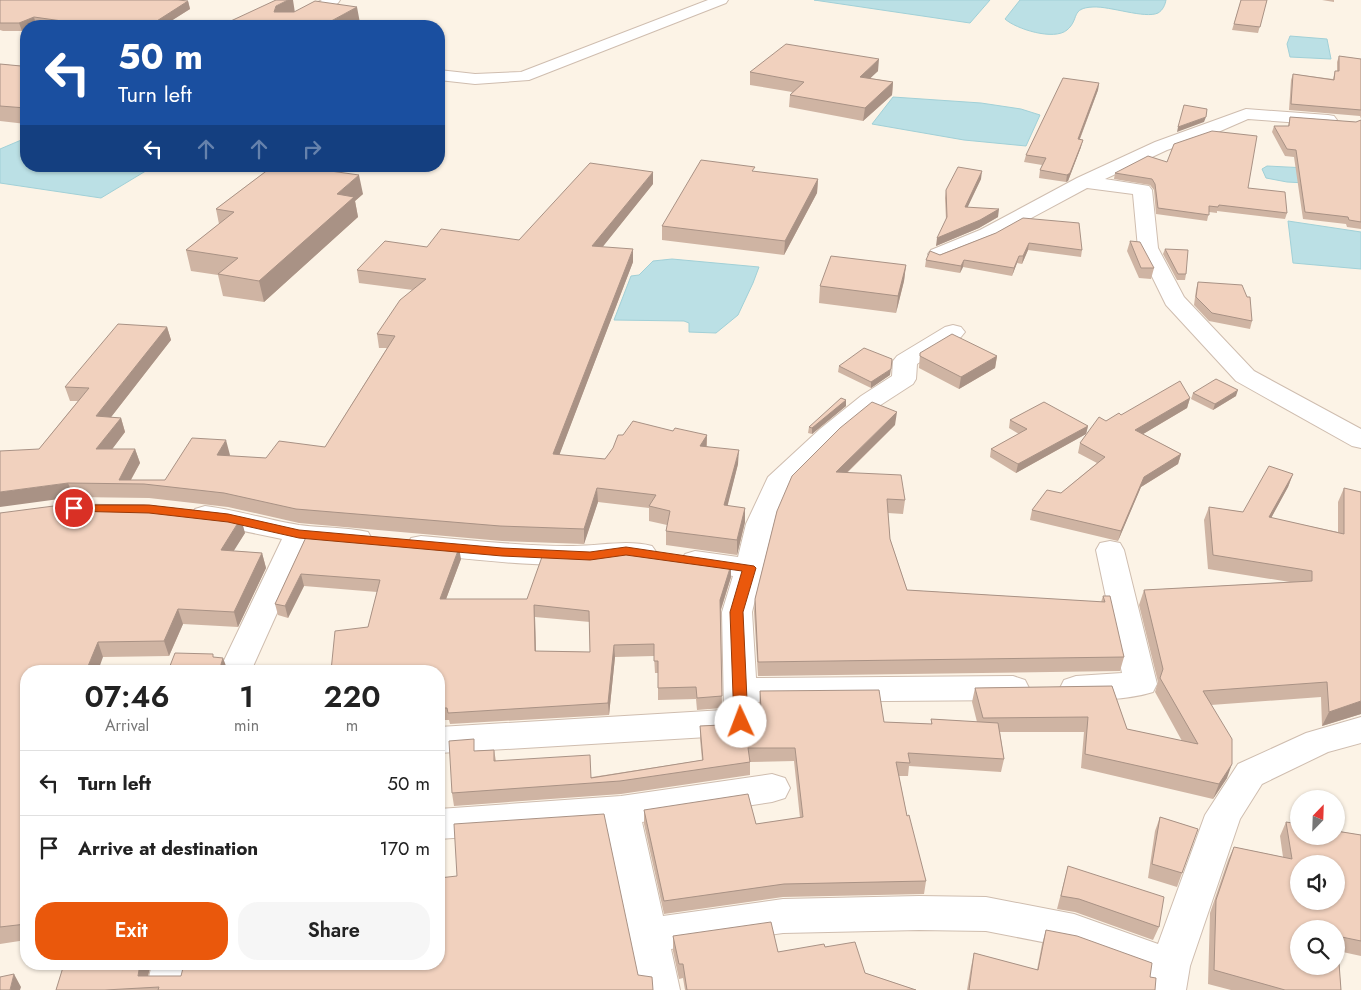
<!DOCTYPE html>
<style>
body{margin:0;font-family:Jost,sans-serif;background:#f6f6f6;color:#222;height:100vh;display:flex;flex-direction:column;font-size:19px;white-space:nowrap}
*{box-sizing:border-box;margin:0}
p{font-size:16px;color:#767676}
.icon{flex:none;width:28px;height:28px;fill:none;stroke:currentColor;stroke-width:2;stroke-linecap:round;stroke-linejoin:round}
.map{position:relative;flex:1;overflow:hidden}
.drawer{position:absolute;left:20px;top:665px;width:425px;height:305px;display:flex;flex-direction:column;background:#fff;border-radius:20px;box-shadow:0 1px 4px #0004}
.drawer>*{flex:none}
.hud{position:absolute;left:20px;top:20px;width:425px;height:152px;border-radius:20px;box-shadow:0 1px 4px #0004;background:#1a4fa0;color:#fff;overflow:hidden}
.needle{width:32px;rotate:23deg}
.buttons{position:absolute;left:1290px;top:790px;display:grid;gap:10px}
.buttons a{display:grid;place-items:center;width:55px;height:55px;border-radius:50%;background:#fff;box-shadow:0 1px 4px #0004;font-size:25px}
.pin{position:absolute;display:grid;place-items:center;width:42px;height:42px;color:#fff;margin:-21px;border:2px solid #fff;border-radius:50%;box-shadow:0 1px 5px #0007}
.me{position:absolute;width:55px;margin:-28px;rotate:358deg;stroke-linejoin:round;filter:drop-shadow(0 0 4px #0008)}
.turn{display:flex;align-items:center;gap:18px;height:105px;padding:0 15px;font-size:22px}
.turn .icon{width:65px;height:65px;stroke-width:2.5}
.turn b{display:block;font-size:35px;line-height:42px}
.lanes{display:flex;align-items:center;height:48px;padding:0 15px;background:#0003;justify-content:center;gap:25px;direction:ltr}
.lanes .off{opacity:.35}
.eta{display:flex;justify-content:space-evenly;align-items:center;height:85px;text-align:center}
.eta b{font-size:30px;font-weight:600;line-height:35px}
.action{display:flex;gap:10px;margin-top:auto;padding:10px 15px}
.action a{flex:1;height:58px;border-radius:20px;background:#ea580c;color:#fff;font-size:20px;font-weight:600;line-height:58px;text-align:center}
.action a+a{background:#f6f6f6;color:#222}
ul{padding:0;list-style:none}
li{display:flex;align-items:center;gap:15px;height:65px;padding:0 15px;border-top:1px solid #e0e0e0}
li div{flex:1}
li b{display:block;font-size:19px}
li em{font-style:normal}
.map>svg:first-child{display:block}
</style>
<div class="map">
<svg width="1361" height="990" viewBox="0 0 1361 990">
<rect width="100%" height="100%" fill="#fcf3e6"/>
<path fill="#bbe0e5" stroke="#a1d0d7" d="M 814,0 L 990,0 L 970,23 Z
M 1020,0 L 1166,0 C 1165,5 1163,10 1158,13 C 1145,19 1110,6 1093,7 C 1070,8 1080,19 1067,30 C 1054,41 1016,29 1005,19 Z
M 1290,36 L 1327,39 L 1331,59 L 1290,57 L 1287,44 Z
M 893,97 L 981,103 L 1021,109 L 1040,115 L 1026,146 L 964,140 L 872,124 Z
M 26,138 L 26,166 L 154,166 L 101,198 L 0,183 L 0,149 Z
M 1267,166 L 1307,168 L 1325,184 L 1287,182 L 1266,178 L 1262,169 Z
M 1288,221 L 1361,232 L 1361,269 L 1293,263 Z
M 672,259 L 759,267 L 753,283 L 738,315 L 716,333 L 689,332 L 689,323 L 684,321 L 614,320 L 631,276 L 639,275 L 653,261 Z"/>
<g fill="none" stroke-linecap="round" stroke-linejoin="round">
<g stroke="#cfbdaf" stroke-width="2">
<path id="minor" d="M 322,0 L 340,0 L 338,3 L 296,26 L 278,26 L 280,23 Z
M 708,0 L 728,0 L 726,3 L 529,80 L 475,84 L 439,80 L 439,70 L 475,74 L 521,72 Z
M 1246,109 L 1328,115 L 1334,116 L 1337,120 L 1334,124 L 1328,125 L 1248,119 L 1209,136 L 1167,150 L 1105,179 L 1149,186 L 1152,190 L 1158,248 L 1184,297 L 1254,371 L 1361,429 L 1361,448 L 1352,446 L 1236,381 L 1166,305 L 1138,248 L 1133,194 L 1087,188 L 994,238 L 938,260 L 931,258 L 928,254 L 931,250 L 980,230 L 1077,178 L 1155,142 Z
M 953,325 L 961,327 L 965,332 L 961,337 L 917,364 L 916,379 L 913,384 L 879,406 L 838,439 L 790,486 L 774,524 L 752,612 L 756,678 L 1013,676 L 1025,680 L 1029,688 L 1025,696 L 1013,700 L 757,702 L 758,722 L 753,731 L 741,735 L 439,753 L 439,727 L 724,710 L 722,612 L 733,576 L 685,568 L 680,561 L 685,554 L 695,551 L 738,557 L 746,524 L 768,477 L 820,429 L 861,396 L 892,376 L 893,361 L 897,356 L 945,327 Z
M 205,506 C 237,510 268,520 299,525 C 322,528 346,527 368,532 L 372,539 L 368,546 L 358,548 L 308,544 L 251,671 L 219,671 L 282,539 L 195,521 L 191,515 L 195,509 Z
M 421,536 C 470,540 519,546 568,546 C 596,547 625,539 652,546 L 657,553 L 652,560 C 641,563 630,562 618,563 C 552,569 487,561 421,554 L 411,552 L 407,545 L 411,538 Z
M 1110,541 L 1120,543 L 1124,550 L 1157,684 L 1153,692 C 1132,699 1085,703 1064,696 L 1060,688 L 1064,680 L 1076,676 L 1122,673 L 1096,550 L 1100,543 Z
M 1361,717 L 1361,743 L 1328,752 L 1262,784 L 1240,819 L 1190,966 L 1186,990 L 1146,990 L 1148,976 L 1073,948 L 986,931 L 919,930 L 783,933 L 671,949 L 680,990 L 640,990 L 606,827 L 439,839 L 439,809 L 621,796 L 772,774 L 785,778 L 790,788 L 785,798 L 772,802 L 642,822 L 663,916 L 783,899 L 919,896 L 986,897 L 1074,914 L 1158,944 L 1205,815 L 1238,764 L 1306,733 Z
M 152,964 L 192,964 L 186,990 L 146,990 Z"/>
</g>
<use href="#minor" fill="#fff" fill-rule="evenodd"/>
</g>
<path fill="#cfb4a3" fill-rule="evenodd" d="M 0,0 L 188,1 L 190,9 L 163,26 L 46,26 L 36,25 L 33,26 L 26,26 L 26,29 L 22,31 L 3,31 L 0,30 Z
M 1241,0 L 1267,0 L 1258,33 L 1232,30 Z
M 1322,0 L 1334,0 L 1334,2 Z
M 1339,56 L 1361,59 L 1361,119 L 1360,116 L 1289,110 L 1291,80 L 1293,74 L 1333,79 L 1335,71 L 1337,71 L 1337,62 Z
M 26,58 L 26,124 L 0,121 L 0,64 L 21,66 L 23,64 Z
M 878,71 L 870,78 L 893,82 L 892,95 L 863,121 L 789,107 L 790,95 L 792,92 L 750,85 L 750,72 Z
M 1099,83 L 1098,90 L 1080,139 L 1081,147 L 1068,181 L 1066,182 L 1039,178 L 1040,170 L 1042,165 L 1024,162 L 1026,155 Z
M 1290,117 L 1356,122 L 1361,120 L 1361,229 L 1347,227 L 1346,224 L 1303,219 L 1294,157 L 1285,156 L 1272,132 L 1274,126 L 1288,126 Z
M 1167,162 L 1248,188 L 1287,213 L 1285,219 L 1217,211 L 1217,213 L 1209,212 L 1207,221 L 1156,214 L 1154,190 L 1150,185 L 1114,179 L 1115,173 Z
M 273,166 L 301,166 L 300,167 L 363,194 L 355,201 L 358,217 L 264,302 L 223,296 L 218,275 L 191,271 L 186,250 L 219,224 L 216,209 Z
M 818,179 L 817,193 L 784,255 L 662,240 L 662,226 Z
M 981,179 L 967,207 L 998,217 L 979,228 L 936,246 L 946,220 L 945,198 L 946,190 Z
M 653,184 L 602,247 L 633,262 L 559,455 L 605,459 L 623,435 L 673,431 L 707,435 L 707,446 L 738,464 L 727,506 L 745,508 L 745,522 L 737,555 L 666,545 L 666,531 L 667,525 L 649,521 L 649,508 L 598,502 L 584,544 L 502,541 L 299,523 L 228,507 L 149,498 L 74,497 L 39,449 L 78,401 L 70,401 L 65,387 L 167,327 L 171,340 L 111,417 L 121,418 L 125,432 L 112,449 L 135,449 L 140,463 L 131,480 L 165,480 L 230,455 L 229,456 L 266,458 L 325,447 L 387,348 L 379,348 L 377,334 L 413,290 L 359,283 L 357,270 L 427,247 L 519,240 Z
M 996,233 L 1082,250 L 1081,257 L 1028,250 L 1022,264 L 1017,263 L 1012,276 L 963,267 L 960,273 L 925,267 L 926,260 Z
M 1130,241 L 1154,268 L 1151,279 L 1139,278 L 1127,251 Z
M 1165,249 L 1186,274 L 1185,280 L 1177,280 L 1163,254 Z
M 906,265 L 904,281 L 896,313 L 819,303 L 820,286 Z
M 1198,282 L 1252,321 L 1250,329 L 1209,321 L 1194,305 L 1196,290 Z
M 920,353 L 997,356 L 995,368 L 959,389 L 919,368 Z
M 839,366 L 890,375 L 871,388 L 838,372 Z
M 1193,393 L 1236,396 L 1213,410 L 1191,399 Z
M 1190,398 L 1187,408 L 1143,434 L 1181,454 L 1178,464 L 1141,487 L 1118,541 L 1030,520 L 1032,510 L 1061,493 L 1097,463 L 1078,453 L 1080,443 L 1106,421 L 1121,415 Z
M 846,400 L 846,406 L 812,434 L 808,433 L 809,427 Z
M 1010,420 L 1088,426 L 1086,434 L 1016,473 L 990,457 L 991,449 L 1019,434 L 1009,428 Z
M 895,425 L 847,473 L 905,500 L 903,514 L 888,513 L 890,539 L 907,590 L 1101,602 L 1103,596 L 1124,657 L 1120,671 L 758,676 L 754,612 L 755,599 L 777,511 Z
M 1293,474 L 1288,487 L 1271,518 L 1338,532 L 1338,502 L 1344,488 L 1361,714 L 1322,726 L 1321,697 L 1211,705 L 1227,778 L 1213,799 L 1081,768 L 1084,732 L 1000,732 L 1004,759 L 1001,772 L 909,766 L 908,776 L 899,776 L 907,816 L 926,881 L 924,894 L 783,897 L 664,914 L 644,824 L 644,810 L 756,824 L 800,818 L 794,761 L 750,762 L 750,775 L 621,794 L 454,806 L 452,793 L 476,751 L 494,750 L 496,761 L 592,777 L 702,760 L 700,739 L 700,726 L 742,724 L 754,720 L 759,711 L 760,691 L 884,722 L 931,724 L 931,719 L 977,722 L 972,702 L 975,688 L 1112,686 L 1127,729 L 1182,741 L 1155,692 L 1158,682 L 1139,605 L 1144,590 L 1290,582 L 1208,569 L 1204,520 L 1209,507 L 1243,512 Z
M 0,513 L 245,533 L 233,551 L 262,553 L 266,568 L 238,627 L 183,624 L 169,656 L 103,657 L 26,671 L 26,940 L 0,944 Z
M 307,535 L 461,559 L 446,599 L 527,599 L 731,577 L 721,610 L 722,708 L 697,710 L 696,699 L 658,700 L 658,673 L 655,673 L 654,656 L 615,657 L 609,715 L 450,724 L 449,720 L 439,720 L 439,671 L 368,627 L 377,592 L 304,586 L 288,618 L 278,615 L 275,604 ZM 535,617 L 590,622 L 590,652 L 536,651 Z
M 1160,817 L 1198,829 L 1177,887 L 1148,878 L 1155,831 Z
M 1286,822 L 1361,835 L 1361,956 L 1338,951 L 1341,990 L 1231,990 L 1208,984 L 1210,913 L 1228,860 L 1234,847 L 1283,857 L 1280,836 Z
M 1068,866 L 1159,927 L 1153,940 L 1075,912 L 1057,909 Z
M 1046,930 L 1150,977 L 1155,990 L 967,990 L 971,967 L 974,953 L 1037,970 L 1042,944 Z
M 673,936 L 778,952 L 825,947 L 865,973 L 916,990 L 685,990 L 683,978 L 679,979 L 673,951 Z
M 64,964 L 151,964 L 148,976 L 638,975 L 653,990 L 56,990 Z"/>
<path fill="#a99285" d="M 288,0 L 293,0 L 295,13 L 274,12 L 276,6 Z
M 188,1 L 190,9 L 163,26 L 149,26 Z
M 357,7 L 360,23 L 353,26 L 322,26 Z
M 34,17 L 36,25 L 33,26 L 26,26 L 26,29 L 22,31 L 19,23 Z
M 879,59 L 878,71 L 859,89 L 860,77 Z
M 893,82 L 892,95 L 863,121 L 865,108 Z
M 1099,83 L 1098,90 L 1077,146 L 1078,139 Z
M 1206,117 L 1204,122 L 1177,132 L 1178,127 Z
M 1083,140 L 1081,147 L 1068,181 L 1066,182 L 1067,175 Z
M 982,171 L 981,179 L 964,215 L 965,207 Z
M 653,172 L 653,184 L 593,259 L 592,246 Z
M 359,175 L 363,194 L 355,201 L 358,217 L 264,302 L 259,281 L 337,194 Z
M 818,179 L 817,193 L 784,255 L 785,241 Z
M 999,209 L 998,217 L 979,228 L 936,246 L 937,238 Z
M 1029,243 L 1028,250 L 1022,264 L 1023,256 Z
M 633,249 L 633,262 L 554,469 L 553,454 Z
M 1019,256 L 1017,263 L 1012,276 L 1014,268 Z
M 964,260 L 963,267 L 960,273 L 961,266 Z
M 906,265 L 904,281 L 896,313 L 898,296 Z
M 167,327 L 171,340 L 101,430 L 96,416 Z
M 997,356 L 995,368 L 959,389 L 961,377 Z
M 891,369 L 890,375 L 871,388 L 871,382 Z
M 1238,390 L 1236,396 L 1213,410 L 1215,404 Z
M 1190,398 L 1187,408 L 1133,440 L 1135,430 Z
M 846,400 L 846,406 L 812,434 L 812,428 Z
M 897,412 L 895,425 L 834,485 L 836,472 Z
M 121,418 L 125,432 L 101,464 L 96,449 Z
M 1088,426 L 1086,434 L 1016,473 L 1018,464 Z
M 707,435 L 706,449 L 700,446 Z
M 226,440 L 230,455 L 220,470 L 217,455 Z
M 135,449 L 140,463 L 129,483 L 119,480 Z
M 739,450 L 738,464 L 724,520 L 724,505 Z
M 1181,454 L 1178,464 L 1141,487 L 1118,541 L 1121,531 L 1144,477 Z
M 1293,474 L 1288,487 L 1264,531 L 1269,517 Z
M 68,483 L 74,497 L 0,507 L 0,492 Z
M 597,488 L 598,502 L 584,544 L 584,529 Z
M 745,508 L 745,522 L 737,555 L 737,540 Z
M 241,518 L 245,533 L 225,565 L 221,550 Z
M 459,548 L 461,559 L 442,610 L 440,599 Z
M 262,553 L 266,568 L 238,627 L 234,612 Z
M 731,565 L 731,577 L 720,612 L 720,600 Z
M 301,574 L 304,586 L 288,618 L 285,606 Z
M 534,605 L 535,617 L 536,662 L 535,651 Z
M 178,609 L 183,624 L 169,656 L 164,641 Z
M 98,642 L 103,657 L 98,671 L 86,671 Z
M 614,645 L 615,657 L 609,715 L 608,703 Z
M 223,658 L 228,671 L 219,671 Z
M 1361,701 L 1361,714 L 1322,726 L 1329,712 Z
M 1232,764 L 1227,778 L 1213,799 L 1219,784 Z
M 140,964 L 151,964 L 145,987 L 138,976 Z
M 14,974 L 21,987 L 20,990 L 10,990 Z"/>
<path fill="#f1d1be" stroke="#a99285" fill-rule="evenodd" d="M 0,0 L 178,0 L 188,1 L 149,26 L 97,26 L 34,17 L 19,23 L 0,23 Z
M 276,0 L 288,0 L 276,6 L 274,12 L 294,12 L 315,1 L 357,7 L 322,26 L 220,26 Z
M 1241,0 L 1267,0 L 1260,27 L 1234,24 Z
M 786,44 L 879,59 L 860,77 L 893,82 L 865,108 L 790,95 L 804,82 L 750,72 Z
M 1339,56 L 1361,59 L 1361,110 L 1291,104 L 1293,74 L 1334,80 L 1335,71 L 1339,71 Z
M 23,58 L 26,58 L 26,108 L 0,106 L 0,64 L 21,66 L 23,64 Z
M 1063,78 L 1099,83 L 1078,139 L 1083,140 L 1070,173 L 1067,175 L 1040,170 L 1046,158 L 1026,155 Z
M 1184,105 L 1207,109 L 1206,117 L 1178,127 Z
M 1290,117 L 1356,122 L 1361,120 L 1361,222 L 1349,220 L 1348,217 L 1305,212 L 1296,150 L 1287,149 L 1274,126 L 1289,126 Z
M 1212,131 L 1257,136 L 1248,188 L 1285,192 L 1287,213 L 1219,205 L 1218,207 L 1209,206 L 1209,215 L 1158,208 L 1155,184 L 1152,179 L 1115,173 L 1148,156 L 1167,162 L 1174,144 Z
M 701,160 L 755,167 L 752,171 L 818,179 L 785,241 L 662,226 Z
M 590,163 L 653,172 L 592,246 L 633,249 L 553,454 L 605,459 L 613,448 L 618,435 L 623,435 L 633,421 L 673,431 L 675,428 L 707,435 L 700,446 L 739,450 L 724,505 L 745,508 L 737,540 L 666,531 L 670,511 L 649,506 L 656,495 L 597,488 L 584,529 L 500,526 L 296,509 L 224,493 L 144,484 L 68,483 L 0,492 L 0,451 L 39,449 L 89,388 L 65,387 L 118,324 L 167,327 L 96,416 L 121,418 L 96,449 L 135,449 L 119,480 L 165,480 L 192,438 L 226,440 L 217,455 L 266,458 L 279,441 L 325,447 L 395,336 L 377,334 L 400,300 L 426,279 L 357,270 L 385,241 L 427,247 L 441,229 L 519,240 Z
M 273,166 L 295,166 L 359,175 L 337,194 L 354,197 L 259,281 L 218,274 L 238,258 L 186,250 L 234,212 L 216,209 Z
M 958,167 L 982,171 L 965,207 L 999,209 L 980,220 L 937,238 L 947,217 L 946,190 Z
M 1023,218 L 1079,223 L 1082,250 L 1029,243 L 1023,256 L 1019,256 L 1014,268 L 964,260 L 961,266 L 926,260 L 930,251 L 940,255 L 996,233 Z
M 1130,241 L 1140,242 L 1154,268 L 1141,268 Z
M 1165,249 L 1188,250 L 1186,274 L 1178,274 Z
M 831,256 L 906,265 L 898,296 L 820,286 Z
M 1198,282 L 1242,285 L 1247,297 L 1250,297 L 1252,321 L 1212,313 L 1196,297 Z
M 952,334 L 997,356 L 961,377 L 920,356 L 920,353 Z
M 864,348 L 892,359 L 891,369 L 871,382 L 839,366 Z
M 1216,379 L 1238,390 L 1215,404 L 1193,393 Z
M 1180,381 L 1190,398 L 1135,430 L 1181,454 L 1144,477 L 1121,531 L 1032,510 L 1047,490 L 1061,493 L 1105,457 L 1080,443 L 1099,417 L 1106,421 L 1119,413 L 1121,415 Z
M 841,398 L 846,400 L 812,428 L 809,427 Z
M 872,402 L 897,412 L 836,472 L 901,475 L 905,500 L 887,499 L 890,539 L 907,590 L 1105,602 L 1103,596 L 1110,596 L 1124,657 L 758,662 L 755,599 L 777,511 L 792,476 L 840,428 Z
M 1044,402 L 1088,426 L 1018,464 L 991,449 L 1027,429 L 1010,420 Z
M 1269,466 L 1293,474 L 1269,517 L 1344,534 L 1344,488 L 1361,492 L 1361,701 L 1329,712 L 1327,682 L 1203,691 L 1232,739 L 1232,764 L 1219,784 L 1085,754 L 1088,717 L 983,718 L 975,688 L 1112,686 L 1127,729 L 1198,744 L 1160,678 L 1163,669 L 1144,590 L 1312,581 L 1312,571 L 1213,555 L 1209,507 L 1243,512 Z
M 69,504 L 144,505 L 224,514 L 241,518 L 221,550 L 262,553 L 234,612 L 178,609 L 164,641 L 98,642 L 86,671 L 26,671 L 26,924 L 0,927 L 0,513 Z
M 307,535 L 459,548 L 440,599 L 527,599 L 543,554 L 589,556 L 626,550 L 731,565 L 720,600 L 722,696 L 697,698 L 696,687 L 658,688 L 658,661 L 654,661 L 654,644 L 614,645 L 608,703 L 448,713 L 447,708 L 439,708 L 439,671 L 331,671 L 335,631 L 368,627 L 380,580 L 301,574 L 285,606 L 275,604 ZM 534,605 L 589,611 L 590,652 L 535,651 Z
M 175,653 L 213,654 L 213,657 L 223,658 L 219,671 L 168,671 Z
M 879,690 L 884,722 L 932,724 L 931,719 L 998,723 L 1004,759 L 908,753 L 910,763 L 896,762 L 907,816 L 909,815 L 926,881 L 784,884 L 664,901 L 644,810 L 748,794 L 756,824 L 803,817 L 795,748 L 748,748 L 750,762 L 620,781 L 452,793 L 449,741 L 474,739 L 474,751 L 494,750 L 494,761 L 590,755 L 591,778 L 703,760 L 700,726 L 742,724 L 754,720 L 761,709 L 760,691 Z
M 604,814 L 638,975 L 652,977 L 653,990 L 158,990 L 159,987 L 105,990 L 56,990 L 64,964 L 140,964 L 138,976 L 181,976 L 184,964 L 439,964 L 439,878 L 457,876 L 454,824 Z
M 1160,817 L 1198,829 L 1182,873 L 1152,864 Z
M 1286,822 L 1299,824 L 1299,836 L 1336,836 L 1336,831 L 1361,835 L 1361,941 L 1337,936 L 1341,990 L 1285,990 L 1214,970 L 1216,900 L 1234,847 L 1292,859 ZM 1299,864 L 1336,864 L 1336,901 L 1299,901 ZM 1299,929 L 1336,929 L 1336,966 L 1299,966 Z
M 1068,866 L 1164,897 L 1159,927 L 1079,899 L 1061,896 Z
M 771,922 L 778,952 L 824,944 L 825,947 L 855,942 L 865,973 L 916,990 L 687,990 L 683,964 L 679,964 L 673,936 Z
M 1046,930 L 1077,936 L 1152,963 L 1150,977 L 1156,978 L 1155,990 L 969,990 L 974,953 L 1038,970 Z
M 14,974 L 10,990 L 0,990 L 0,977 Z"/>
<path fill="#ea580c" stroke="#983908" d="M 74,505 L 149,505 L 228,514 L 299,530 L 502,548 L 590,552 L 626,547 L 754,566 L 756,568 L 743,612 L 748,722 L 746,725 L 741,727 L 736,725 L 734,722 L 730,612 L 742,571 L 626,555 L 590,560 L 502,556 L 299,538 L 228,522 L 149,513 L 70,511 L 68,508 L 70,506 Z"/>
</svg>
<div class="buttons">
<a><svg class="needle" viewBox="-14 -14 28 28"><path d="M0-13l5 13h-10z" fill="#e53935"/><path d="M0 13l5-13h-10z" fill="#767676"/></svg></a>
<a><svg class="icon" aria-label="sound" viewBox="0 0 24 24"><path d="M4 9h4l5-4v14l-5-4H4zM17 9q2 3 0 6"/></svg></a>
<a><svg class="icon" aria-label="search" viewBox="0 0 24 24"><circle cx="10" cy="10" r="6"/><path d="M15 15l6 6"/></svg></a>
</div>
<div class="pin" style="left:74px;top:508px;background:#d93025"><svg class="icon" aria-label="arrive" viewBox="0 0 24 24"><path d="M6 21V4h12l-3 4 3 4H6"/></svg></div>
<svg class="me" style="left:741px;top:722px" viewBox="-20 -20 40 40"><circle r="19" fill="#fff"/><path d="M0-13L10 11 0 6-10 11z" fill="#ea580c"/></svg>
<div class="hud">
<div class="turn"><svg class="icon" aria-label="left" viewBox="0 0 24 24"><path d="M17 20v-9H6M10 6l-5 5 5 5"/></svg><div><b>50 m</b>Turn left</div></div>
<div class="lanes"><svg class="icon" aria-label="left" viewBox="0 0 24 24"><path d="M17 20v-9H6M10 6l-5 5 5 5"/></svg><svg class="icon off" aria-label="ahead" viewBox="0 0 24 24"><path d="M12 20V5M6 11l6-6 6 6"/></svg><svg class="icon off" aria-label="ahead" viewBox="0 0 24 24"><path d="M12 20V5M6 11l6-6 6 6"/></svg><svg class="icon off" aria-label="right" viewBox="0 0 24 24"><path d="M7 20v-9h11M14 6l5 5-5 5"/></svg></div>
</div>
<section class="drawer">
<div class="eta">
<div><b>07:46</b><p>Arrival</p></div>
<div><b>1</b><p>min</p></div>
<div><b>220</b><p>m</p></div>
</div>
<ul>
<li><svg class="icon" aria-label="left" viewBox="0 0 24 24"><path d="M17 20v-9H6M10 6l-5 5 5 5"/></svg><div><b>Turn left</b></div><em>50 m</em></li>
<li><svg class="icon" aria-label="arrive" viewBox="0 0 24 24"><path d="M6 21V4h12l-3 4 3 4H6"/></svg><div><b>Arrive at destination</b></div><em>170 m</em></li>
</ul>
<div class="action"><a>Exit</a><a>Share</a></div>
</section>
</div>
